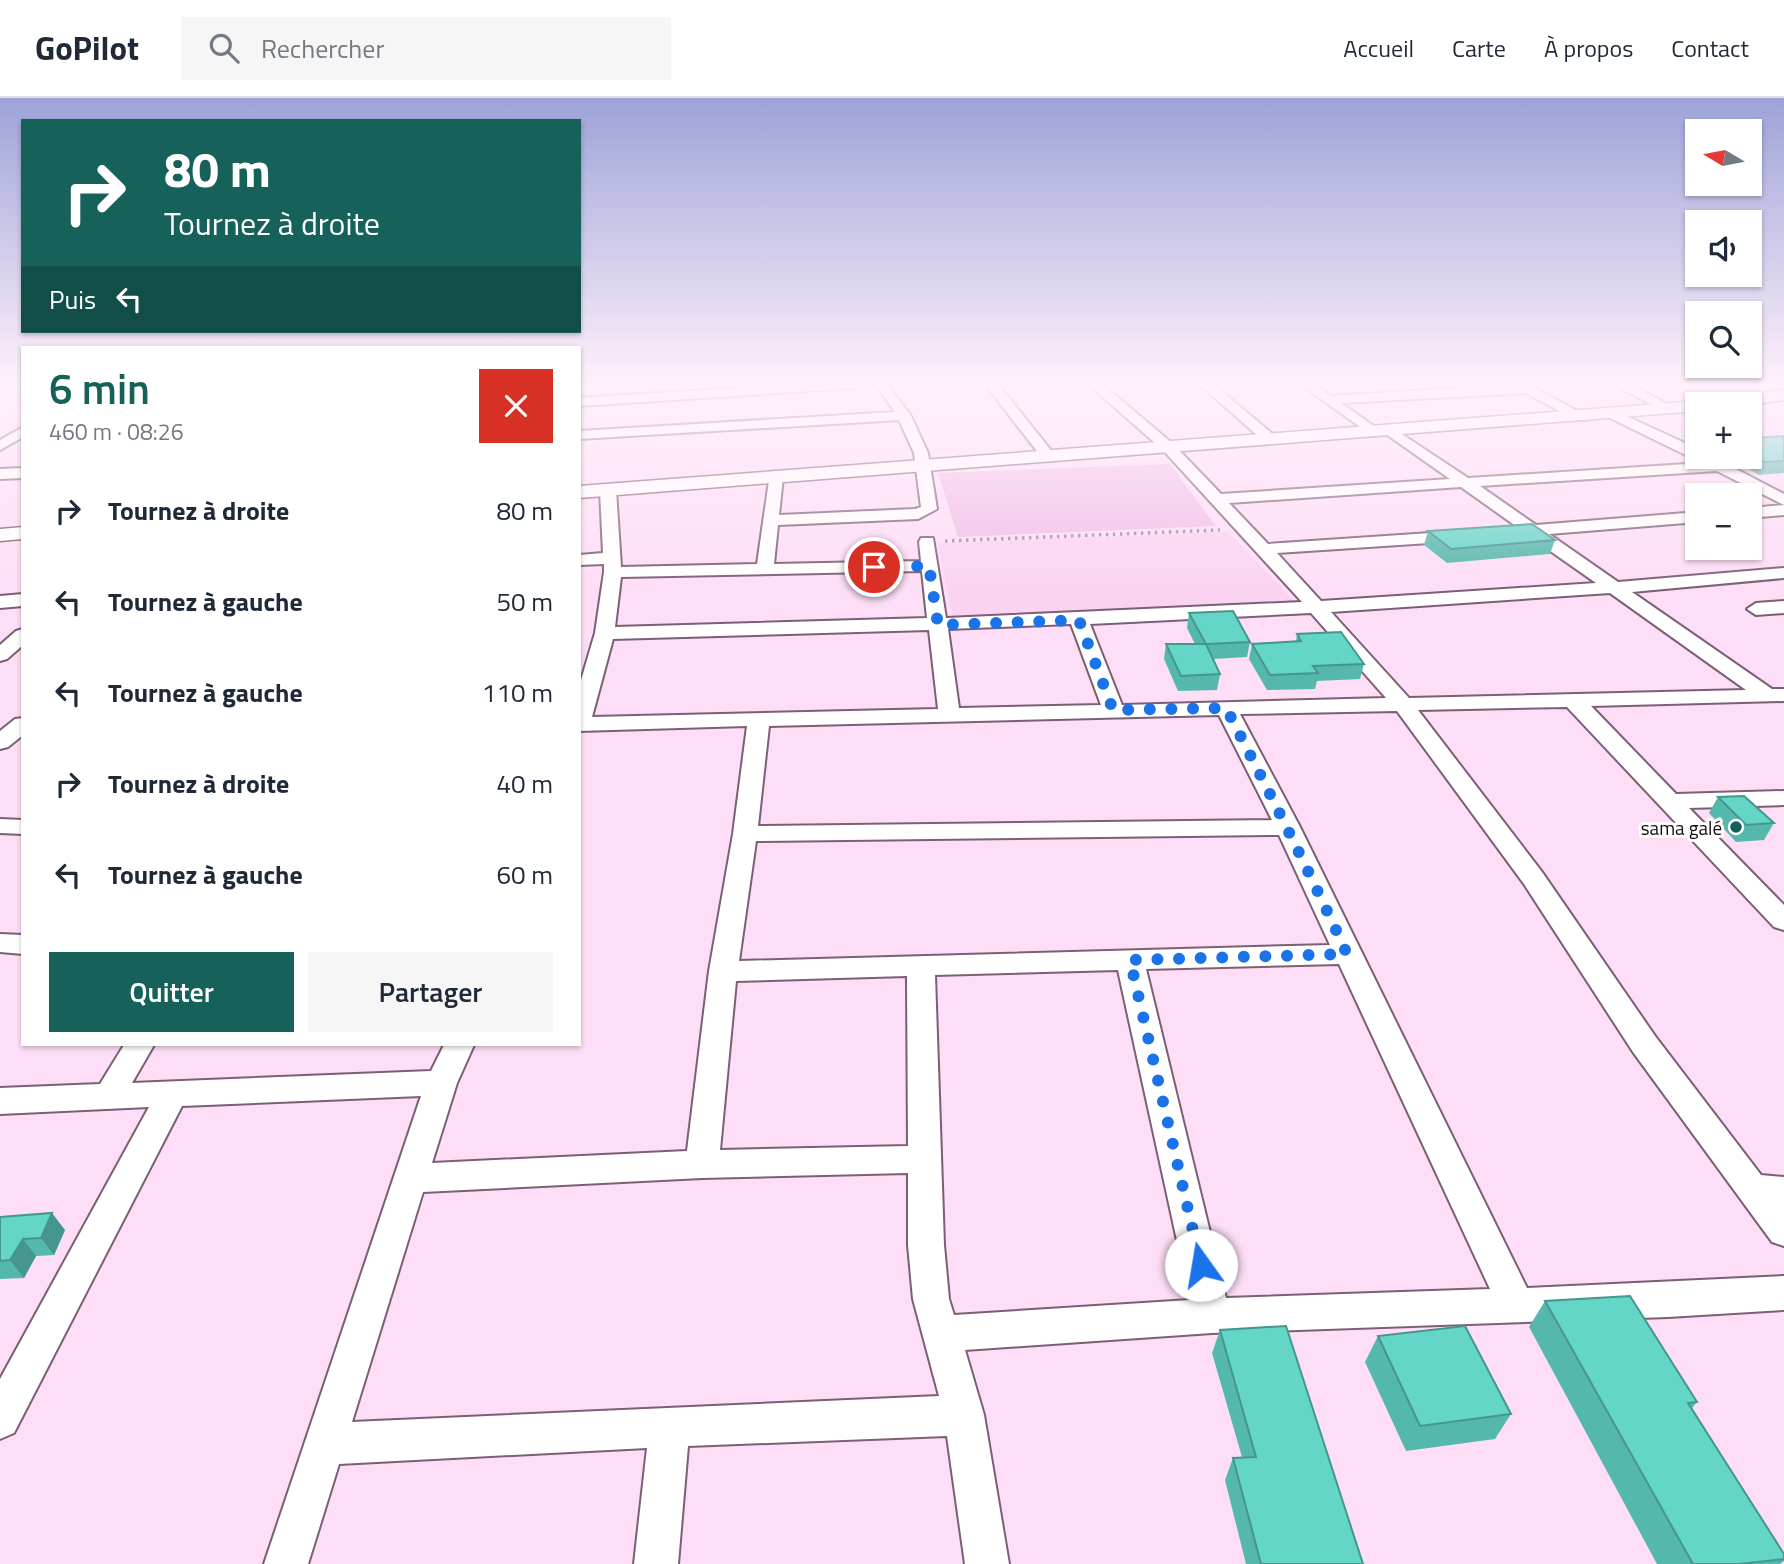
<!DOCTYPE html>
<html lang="fr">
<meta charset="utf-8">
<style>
body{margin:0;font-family:"Titillium Web",sans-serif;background:#f6f6f7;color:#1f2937;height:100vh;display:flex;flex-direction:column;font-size:26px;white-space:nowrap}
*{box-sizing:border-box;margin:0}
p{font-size:23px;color:#747a83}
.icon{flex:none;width:38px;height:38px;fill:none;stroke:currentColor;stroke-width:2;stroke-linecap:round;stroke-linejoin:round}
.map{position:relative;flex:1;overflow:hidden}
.drawer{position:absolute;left:21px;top:248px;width:560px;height:700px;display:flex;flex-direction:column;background:#fff;border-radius:0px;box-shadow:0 2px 5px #0004}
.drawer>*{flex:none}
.guide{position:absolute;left:21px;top:21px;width:560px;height:214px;border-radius:0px;box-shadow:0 2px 5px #0004;background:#16625b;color:#fff;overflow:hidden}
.needle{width:46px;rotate:280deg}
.controls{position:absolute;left:1685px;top:21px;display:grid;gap:14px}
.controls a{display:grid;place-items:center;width:77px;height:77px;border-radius:0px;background:#fff;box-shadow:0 2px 5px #0004;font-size:35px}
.pin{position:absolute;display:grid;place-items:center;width:60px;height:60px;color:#fff;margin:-30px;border:4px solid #fff;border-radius:50%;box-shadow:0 2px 7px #0007}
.me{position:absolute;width:77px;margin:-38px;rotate:347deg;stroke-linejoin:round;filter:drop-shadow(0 0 5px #0008)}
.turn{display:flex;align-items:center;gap:24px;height:147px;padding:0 28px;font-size:32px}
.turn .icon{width:91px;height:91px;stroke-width:2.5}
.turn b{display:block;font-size:49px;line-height:60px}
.then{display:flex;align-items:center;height:66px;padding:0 28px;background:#0003;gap:14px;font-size:26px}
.round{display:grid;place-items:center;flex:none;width:74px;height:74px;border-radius:0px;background:#f6f6f7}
.headline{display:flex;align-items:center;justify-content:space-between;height:119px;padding:0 28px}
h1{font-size:42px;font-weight:600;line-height:52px;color:#16625b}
.cta{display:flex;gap:14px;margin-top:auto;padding:14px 28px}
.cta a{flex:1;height:80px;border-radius:0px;background:#16625b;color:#fff;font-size:28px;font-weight:600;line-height:80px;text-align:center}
.cta a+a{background:#f6f6f7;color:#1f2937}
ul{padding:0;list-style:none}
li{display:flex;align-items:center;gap:21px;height:91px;padding:0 28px}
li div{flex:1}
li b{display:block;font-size:26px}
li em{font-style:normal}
header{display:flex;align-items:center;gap:42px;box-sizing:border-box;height:98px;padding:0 35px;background:#fff;border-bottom:2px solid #e0e1e3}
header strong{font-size:33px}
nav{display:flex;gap:38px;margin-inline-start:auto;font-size:24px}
.search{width:490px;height:63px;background:#f6f6f7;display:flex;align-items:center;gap:18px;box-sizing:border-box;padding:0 24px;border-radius:0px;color:#747a83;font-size:26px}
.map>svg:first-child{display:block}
</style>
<header>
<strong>GoPilot</strong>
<div class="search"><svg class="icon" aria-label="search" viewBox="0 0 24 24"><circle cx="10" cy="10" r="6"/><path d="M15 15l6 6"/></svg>Rechercher</div>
<nav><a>Accueil</a><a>Carte</a><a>À propos</a><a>Contact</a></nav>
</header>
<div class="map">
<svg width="1784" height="1466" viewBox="0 0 1784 1466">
<rect width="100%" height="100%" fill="#fedef6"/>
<path fill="#fad3f1" d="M 1228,434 L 1298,507 L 953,522 L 938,445 Z"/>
<path fill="#f0bfe6" d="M 1170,366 L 1216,428 L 958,439 L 938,375 Z"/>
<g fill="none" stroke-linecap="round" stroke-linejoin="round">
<g stroke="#7b5f75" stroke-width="4">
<path id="minor" d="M 798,286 L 861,286 L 855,290 L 579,308 L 579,300 Z
M 875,286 L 887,286 L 911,318 L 928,355 L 937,411 L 918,421 L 778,427 L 774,466 L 921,463 L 919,444 L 921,440 L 933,440 L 946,520 L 1302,504 L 1163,352 L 1088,286 L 1102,286 L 1173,346 L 1221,396 L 1450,381 L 1386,336 L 1384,333 L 1391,329 L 1468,380 L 1702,365 L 1608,319 L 1606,316 L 1613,312 L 1698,351 L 1698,359 L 1713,359 L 1784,396 L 1784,407 L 1717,373 L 1480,388 L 1536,427 L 1698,414 L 1698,424 L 1549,436 L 1618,484 L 1784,470 L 1784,480 L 1632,494 L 1772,591 L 1784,591 L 1784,603 L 1591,608 L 1676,696 L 1784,693 L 1784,707 L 1689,710 L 1784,807 L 1784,832 L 1774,829 L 1567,609 L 1418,612 L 1542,774 L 1655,938 L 1761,1077 L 1784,1079 L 1784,1148 L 1772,1144 L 1633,954 L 1524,786 L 1397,613 L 1240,616 L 1300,729 L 1527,1190 L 1784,1178 L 1784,1212 L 1668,1219 L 1212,1235 L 965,1252 L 984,1317 L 1009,1466 L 965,1466 L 947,1338 L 688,1348 L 678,1466 L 634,1466 L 647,1350 L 339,1366 L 308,1466 L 264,1466 L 421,998 L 182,1008 L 14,1335 L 0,1341 L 0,1281 L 149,1009 L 0,1016 L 0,990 L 100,986 L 124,947 L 154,947 L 132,985 L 431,973 L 444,947 L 474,947 L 457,985 L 432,1065 L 687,1053 L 709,873 L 733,736 L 747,628 L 579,633 L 579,589 L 595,535 L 604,474 L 604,466 L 579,467 L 579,457 L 603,455 L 600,392 L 608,387 L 616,392 L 621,469 L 757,466 L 770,376 L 780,376 L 783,379 L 779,417 L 915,411 L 921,409 L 914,355 L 899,322 L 579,341 L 579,333 L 895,314 ZM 1461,389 L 1520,431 L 1521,437 L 1529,438 L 1596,485 L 1321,503 L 1277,455 L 1460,443 L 1468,438 L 1460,433 L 1268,446 L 1229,405 ZM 922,473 L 927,520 L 615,529 L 621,479 ZM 1610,495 L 1746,592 L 1409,600 L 1331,514 ZM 1311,515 L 1386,600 L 1122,607 L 1090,526 ZM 1071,526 L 1101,607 L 959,610 L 948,531 ZM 929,532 L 938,611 L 592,619 L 613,541 ZM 1219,617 L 1272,722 L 758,728 L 769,628 ZM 1279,737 L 1330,847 L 739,863 L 756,743 ZM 1339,866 L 1490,1191 L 1226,1200 L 1146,871 ZM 1118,872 L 1190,1202 L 954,1217 L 949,1201 L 944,1147 L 935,877 ZM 907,878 L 908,1048 L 720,1052 L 736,883 ZM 908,1075 L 908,1147 L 913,1201 L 939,1298 L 352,1324 L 423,1094 L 702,1080 Z
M 985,286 L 998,286 L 1053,355 L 1055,358 L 1053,361 L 1043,361 Z
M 1199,286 L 1213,286 L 1275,338 L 1275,344 L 1265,344 Z
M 1300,286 L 1314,286 L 1331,298 L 1528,286 L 1588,319 L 1586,322 L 1576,322 L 1526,295 L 1341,305 L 1378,331 L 1380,334 L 1373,338 Z
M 1613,286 L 1629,286 L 1677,311 L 1675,314 L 1665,314 Z
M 23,329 L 23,339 L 0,352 L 0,342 Z
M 23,370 L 23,380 L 0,381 L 0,371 Z
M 1784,407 L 1784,417 L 1750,420 L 1750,410 Z
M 23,496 L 23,508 L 0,510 L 0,498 Z
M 1784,503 L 1784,515 L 1756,517 L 1747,511 L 1756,505 Z
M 23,531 L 23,547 L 7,561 L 0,563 L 0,547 L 16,533 Z
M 23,620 L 23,637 L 8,649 L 0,651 L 0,633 L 15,621 Z
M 0,721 L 23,722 L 23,736 L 0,735 Z
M 0,836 L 23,837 L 23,856 L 0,854 Z"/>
</g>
<g stroke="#7b5f75" stroke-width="3">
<path id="major" d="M 1784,292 L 1784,302 L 1750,307 L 1707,306 L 1716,301 Z
M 1698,303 L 1705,306 L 1698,306 L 1698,313 L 579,400 L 579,388 Z
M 23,429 L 23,441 L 0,443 L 0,431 Z"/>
</g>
<path stroke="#a28a9c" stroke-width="3.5" stroke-dasharray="2.5 4.5" stroke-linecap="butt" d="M 945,443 L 1220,432"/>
<use href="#minor" fill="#fff" fill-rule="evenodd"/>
<use href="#major" fill="#fff" fill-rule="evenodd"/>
</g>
<path fill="#55b8ac" d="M 1690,320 L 1698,320 L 1698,340 L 1685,332 Z
M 1750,329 L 1756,340 L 1784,338 L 1784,375 L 1759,377 L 1729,359 L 1750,359 Z
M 1428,433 L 1555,442 L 1550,456 L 1447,465 L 1424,447 Z
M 1189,515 L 1250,544 L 1247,559 L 1213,561 L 1220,576 L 1217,592 L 1178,593 L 1164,561 L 1166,546 L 1195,546 L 1187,530 Z
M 1297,536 L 1364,566 L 1360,581 L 1317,583 L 1315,591 L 1267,592 L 1249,561 L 1252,546 L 1296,543 Z
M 1718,699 L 1774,725 L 1764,742 L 1736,744 L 1709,715 Z
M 0,1119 L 65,1132 L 54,1157 L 36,1158 L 24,1180 L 0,1181 Z
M 1545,1203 L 1697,1304 L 1692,1310 L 1784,1456 L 1784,1463 L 1780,1466 L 1657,1466 L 1529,1229 Z
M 1220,1232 L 1363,1466 L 1246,1466 L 1225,1382 L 1233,1360 L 1242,1359 L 1212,1255 Z
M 1378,1238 L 1511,1316 L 1495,1341 L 1406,1353 L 1365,1264 Z"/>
<path fill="#45968c" d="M 52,1115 L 65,1132 L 54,1157 L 41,1140 Z
M 23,1141 L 36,1158 L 24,1180 L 10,1162 Z"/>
<path fill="#63d6c8" stroke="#45968c" stroke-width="2" d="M 1690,320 L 1698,320 L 1698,325 Z
M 1750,329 L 1753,330 L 1756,340 L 1784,338 L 1784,363 L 1765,364 L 1750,356 Z
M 1532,426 L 1555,442 L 1451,451 L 1428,433 Z
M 1233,513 L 1250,544 L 1206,546 L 1189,515 Z
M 1341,534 L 1364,566 L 1313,568 L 1318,575 L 1270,577 L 1252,546 L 1301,543 L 1297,536 Z
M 1166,546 L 1206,546 L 1220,576 L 1181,578 Z
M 1744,698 L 1774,725 L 1746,727 L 1718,699 Z
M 52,1115 L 41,1140 L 23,1141 L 10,1162 L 0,1163 L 0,1119 Z
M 1630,1198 L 1697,1304 L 1688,1305 L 1784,1456 L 1784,1461 L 1739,1466 L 1693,1466 L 1545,1203 Z
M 1286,1228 L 1363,1466 L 1261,1466 L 1233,1360 L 1256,1359 L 1220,1232 Z
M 1465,1228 L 1511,1316 L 1420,1328 L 1378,1238 Z"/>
<linearGradient id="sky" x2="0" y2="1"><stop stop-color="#9da3d8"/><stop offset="0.58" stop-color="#fff0fb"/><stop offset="1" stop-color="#fff0fb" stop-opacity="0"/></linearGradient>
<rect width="1784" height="491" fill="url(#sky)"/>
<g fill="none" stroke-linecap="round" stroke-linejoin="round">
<path stroke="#1a73e8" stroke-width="12" stroke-dasharray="0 21.6" d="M 874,469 L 929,468 L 938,527 L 1079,522 L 1113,612 L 1226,610 C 1268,691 1309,773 1347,856 L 1130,862 L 1201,1167"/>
</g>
<circle fill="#16625b" stroke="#fff" stroke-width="2.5" cx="1736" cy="729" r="7"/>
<g text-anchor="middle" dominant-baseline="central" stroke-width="6" stroke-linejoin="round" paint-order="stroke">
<g font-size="19" fill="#160c14" stroke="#fff" text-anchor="end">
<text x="1722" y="729">sama galé</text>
</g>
</g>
</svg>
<div class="controls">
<a><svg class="needle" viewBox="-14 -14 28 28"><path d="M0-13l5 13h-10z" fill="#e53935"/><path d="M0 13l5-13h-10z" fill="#747a83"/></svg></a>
<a><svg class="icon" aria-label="sound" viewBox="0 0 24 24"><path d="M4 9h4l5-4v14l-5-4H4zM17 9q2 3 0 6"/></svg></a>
<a><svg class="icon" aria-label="search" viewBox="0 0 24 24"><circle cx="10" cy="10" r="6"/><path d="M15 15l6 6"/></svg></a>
<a>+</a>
<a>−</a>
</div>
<div class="pin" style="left:874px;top:469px;background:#d93025"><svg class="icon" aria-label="arrive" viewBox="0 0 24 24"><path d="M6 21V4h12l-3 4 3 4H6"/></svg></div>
<svg class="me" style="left:1201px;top:1167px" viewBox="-20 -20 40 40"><circle r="19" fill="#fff"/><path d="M0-13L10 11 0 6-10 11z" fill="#1a73e8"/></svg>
<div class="guide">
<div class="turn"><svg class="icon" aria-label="right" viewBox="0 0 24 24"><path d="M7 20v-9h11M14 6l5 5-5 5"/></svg><div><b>80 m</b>Tournez à droite</div></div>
<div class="then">Puis<svg class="icon" aria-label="left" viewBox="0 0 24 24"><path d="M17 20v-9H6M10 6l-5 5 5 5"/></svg></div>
</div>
<section class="drawer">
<div class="headline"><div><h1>6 min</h1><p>460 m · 08:26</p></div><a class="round" style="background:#d93025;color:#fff"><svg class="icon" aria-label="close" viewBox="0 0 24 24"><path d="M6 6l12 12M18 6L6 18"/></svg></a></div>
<ul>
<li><svg class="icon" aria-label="right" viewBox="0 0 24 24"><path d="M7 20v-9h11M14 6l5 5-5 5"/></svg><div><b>Tournez à droite</b></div><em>80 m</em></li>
<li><svg class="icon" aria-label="left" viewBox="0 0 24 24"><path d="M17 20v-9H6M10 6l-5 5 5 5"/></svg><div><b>Tournez à gauche</b></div><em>50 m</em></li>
<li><svg class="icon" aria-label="left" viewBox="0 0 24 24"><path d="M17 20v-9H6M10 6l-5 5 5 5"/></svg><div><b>Tournez à gauche</b></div><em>110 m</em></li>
<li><svg class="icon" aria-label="right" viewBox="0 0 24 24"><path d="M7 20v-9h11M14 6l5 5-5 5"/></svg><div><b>Tournez à droite</b></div><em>40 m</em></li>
<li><svg class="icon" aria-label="left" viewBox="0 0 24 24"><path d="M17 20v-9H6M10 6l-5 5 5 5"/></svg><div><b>Tournez à gauche</b></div><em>60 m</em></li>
</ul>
<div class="cta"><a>Quitter</a><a>Partager</a></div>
</section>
</div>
